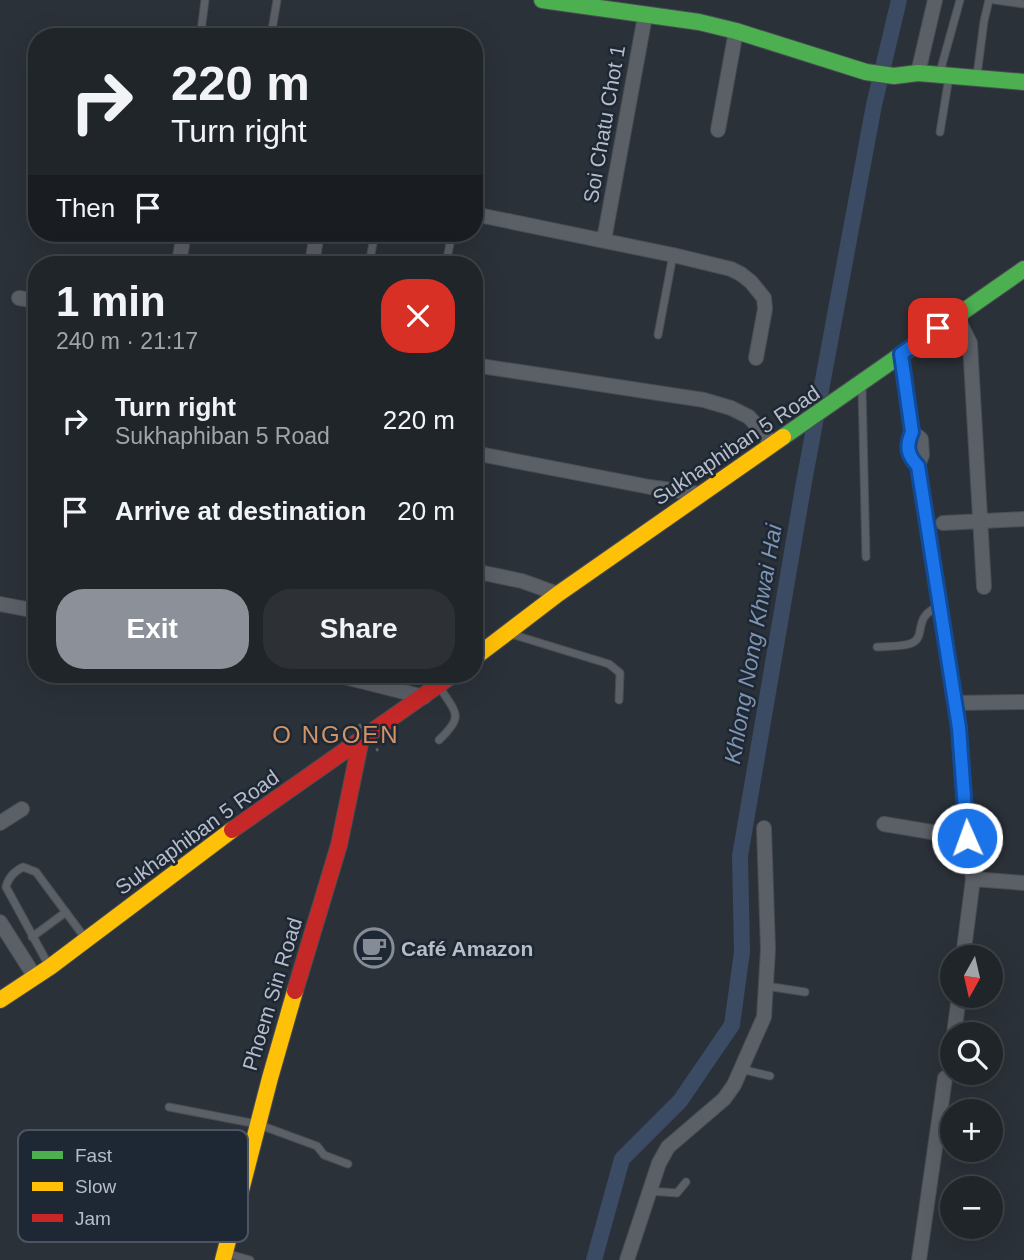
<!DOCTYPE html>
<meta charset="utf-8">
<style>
body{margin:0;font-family:Helvetica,sans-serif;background:#2d3136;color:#f1f3f6;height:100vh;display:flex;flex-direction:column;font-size:26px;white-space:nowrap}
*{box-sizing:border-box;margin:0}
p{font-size:23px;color:#a2a5a8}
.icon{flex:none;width:38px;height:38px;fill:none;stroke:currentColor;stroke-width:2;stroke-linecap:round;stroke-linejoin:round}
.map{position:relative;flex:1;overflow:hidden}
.sheet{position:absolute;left:28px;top:256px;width:455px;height:427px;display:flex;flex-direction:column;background:#20252a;border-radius:28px;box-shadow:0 7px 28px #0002,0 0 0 2px #3d4247}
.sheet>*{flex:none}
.guide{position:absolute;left:28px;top:28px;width:455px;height:214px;border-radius:28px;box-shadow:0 7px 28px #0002,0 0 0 2px #3d4247;background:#20252a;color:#f1f3f6;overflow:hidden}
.needle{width:46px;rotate:188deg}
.tools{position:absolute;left:940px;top:945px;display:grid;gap:14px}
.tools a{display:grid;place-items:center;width:63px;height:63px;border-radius:50%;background:#20252a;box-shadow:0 7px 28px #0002,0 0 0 2px #3d4247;font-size:35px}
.pin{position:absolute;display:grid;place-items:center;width:60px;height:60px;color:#fff;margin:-30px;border-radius:14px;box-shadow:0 4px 10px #0006}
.me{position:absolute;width:77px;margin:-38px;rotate:358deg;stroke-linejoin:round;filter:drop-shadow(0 0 5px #0008)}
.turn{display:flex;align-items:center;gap:24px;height:147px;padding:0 28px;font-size:32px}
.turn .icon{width:91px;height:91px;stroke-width:2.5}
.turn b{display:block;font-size:49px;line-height:60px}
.then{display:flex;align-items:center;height:66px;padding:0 28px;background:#0003;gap:14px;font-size:26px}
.round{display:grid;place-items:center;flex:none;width:74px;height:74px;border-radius:28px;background:#2d3136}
.head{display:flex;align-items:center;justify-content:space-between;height:119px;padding:0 28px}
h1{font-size:42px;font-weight:700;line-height:52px}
.cta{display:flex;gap:14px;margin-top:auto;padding:14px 28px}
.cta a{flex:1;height:80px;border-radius:28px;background:#8c9099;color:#fff;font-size:28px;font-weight:700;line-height:80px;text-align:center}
.cta a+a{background:#2d3136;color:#f1f3f6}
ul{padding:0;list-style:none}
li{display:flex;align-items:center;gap:21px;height:91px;padding:0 28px}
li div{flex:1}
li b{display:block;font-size:26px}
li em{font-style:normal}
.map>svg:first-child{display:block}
</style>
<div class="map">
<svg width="1024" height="1260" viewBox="0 0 1024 1260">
<rect width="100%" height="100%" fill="#2b3138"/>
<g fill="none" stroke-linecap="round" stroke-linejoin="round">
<path stroke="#3a4b63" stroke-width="16" d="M 594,1260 L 622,1159 L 680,1101 L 732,1025 L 742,952 L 740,856 L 804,482 L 874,105 L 899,0"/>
<g stroke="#494d53" stroke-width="9">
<path id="lane" d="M 995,0 L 1024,4
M 201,31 L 205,0
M 271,36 L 277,0
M 940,72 L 960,0
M 977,75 L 984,21 L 989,0
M 940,132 L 949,77
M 369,264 L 375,233
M 446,264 L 452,233
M 658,335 L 673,255
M 862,388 L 866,557
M 511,634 L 609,664 L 620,673 L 619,700
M 877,647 C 887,646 903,647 912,643 C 927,636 912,617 938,607
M 439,686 C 456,714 465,715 439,740
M 32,937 L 66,912
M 48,964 L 6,887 C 8,878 15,871 23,867 L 36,872 L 85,938
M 766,986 L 805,992
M 741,1069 L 770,1076
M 169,1107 L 257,1124 L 317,1146 L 324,1155 L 348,1164
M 649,1191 L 677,1193 L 686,1182
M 229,1254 L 250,1260"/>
</g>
<g stroke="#494d53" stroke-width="16">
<path id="street" d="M 918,73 L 935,0
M 718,130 L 736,31
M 474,214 L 673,255 L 731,269 L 741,274 L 751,282 L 764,298 L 765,309 L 756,358
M 604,240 L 645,16
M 180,257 L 184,233
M 312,264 L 317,233
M 19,298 L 37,301
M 956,315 L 970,343 L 984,587
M 901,354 L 912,432 C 905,446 907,455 918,466 L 959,728 L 967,838 L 973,879 L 963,957
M 474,365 L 704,400 L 731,408 L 749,417 L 772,443
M 912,432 L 921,439 L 922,455 L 918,466
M 474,453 L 650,487 L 700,494
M 943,523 L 1024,519
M 474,571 L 522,581 L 558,594
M 0,604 L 37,611
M 333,674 L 424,697
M 955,703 L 1024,702
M 0,823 L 22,809
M 884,824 L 967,838
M 973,879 L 1024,883
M 0,922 L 35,977
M 954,1034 L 959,996
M 627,1260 L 659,1163 L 668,1147 L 724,1099 L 734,1085 L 764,1017 L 768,949 L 764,828
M 919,1260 L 945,1078"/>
</g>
<g stroke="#494d53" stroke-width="18">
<path id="fast" d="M 542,0 L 699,22 L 736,31 L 866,72 L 894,76 L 918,73 L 1024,82
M 783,437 L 1024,269"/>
</g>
<g stroke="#494d53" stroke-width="18">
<path id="slow" d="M 474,658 L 558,594 L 783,437
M 0,1000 L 50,967 L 232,830
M 223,1260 L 270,1078 L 295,991"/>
</g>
<g stroke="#494d53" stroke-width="18">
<path id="jam" d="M 232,830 L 454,674
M 295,991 L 339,845 L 361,739"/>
</g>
<use href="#lane" stroke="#5b5f66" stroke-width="7"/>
<use href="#street" stroke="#5b5f66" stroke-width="14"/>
<use href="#fast" stroke="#4caf50" stroke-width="16"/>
<use href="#slow" stroke="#ffc107" stroke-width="16"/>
<use href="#jam" stroke="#c62828" stroke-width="16"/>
<path stroke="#5e646a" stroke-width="2.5" stroke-dasharray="5 5" stroke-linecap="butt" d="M 359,724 L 378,751"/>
</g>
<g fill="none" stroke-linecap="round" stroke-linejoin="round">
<g stroke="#114b97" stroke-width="18">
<path id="route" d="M 938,328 L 901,354 L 912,432 C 906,446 907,455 918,466 L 959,728 L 967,838"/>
</g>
<use href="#route" stroke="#1a73e8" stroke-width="12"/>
</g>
<defs>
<g id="cafe-ring" transform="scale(2.0125)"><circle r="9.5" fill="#1e2734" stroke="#858c96" stroke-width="1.5"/><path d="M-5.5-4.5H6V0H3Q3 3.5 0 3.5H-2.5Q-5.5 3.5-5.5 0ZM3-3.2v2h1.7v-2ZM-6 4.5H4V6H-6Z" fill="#858c96"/></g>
</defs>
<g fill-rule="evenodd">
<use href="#cafe-ring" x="374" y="948"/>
</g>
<g text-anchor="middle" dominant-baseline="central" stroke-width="5" stroke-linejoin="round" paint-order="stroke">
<g font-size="21" fill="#b6bdc9" stroke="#1e2734">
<text transform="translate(604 124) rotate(-80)">Soi Chatu Chot 1</text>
<text transform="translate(736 445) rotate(-34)">Sukhaphiban 5 Road</text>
<text transform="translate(197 832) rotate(-36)">Sukhaphiban 5 Road</text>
<text transform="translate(272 994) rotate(-73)">Phoem Sin Road</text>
</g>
<g font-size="21" font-weight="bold" fill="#b6bdc9" stroke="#1e2734" text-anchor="start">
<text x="401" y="948">Café Amazon</text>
</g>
<g font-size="23" font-style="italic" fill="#7e94b0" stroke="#1e2734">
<text transform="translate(753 644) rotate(-80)">Khlong Nong Khwai Hai</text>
</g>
<g font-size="24" letter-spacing="2" fill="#d29467" stroke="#1e2734">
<text x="336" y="734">O NGOEN</text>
</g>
</g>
<rect x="18" y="1130" width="230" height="112" rx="10" fill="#1e2734" stroke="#4c5461" stroke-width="2"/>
<rect x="32" y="1151" width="31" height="8" fill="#4caf50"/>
<rect x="32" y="1182" width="31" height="9" fill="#ffc107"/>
<rect x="32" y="1214" width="31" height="8" fill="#c62828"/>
<g font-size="19" fill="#b6bdc9">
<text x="75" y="1162">Fast</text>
<text x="75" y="1193">Slow</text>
<text x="75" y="1225">Jam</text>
</g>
</svg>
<div class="tools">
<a><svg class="needle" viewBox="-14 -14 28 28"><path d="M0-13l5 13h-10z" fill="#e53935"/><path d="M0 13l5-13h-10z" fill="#a2a5a8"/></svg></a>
<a><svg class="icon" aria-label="search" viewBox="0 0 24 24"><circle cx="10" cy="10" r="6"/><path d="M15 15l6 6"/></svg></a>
<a>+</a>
<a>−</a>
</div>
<div class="pin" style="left:938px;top:328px;background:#d93025"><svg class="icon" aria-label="arrive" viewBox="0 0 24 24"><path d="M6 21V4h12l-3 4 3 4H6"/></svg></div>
<svg class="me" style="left:967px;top:838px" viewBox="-20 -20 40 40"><circle r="17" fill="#1a73e8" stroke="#fff" stroke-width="3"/><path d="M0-11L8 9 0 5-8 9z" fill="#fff"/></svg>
<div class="guide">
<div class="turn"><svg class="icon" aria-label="right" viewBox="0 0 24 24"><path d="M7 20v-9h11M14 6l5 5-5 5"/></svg><div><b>220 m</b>Turn right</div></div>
<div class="then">Then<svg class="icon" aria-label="arrive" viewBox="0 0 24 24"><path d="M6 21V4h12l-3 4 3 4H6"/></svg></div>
</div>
<section class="sheet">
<div class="head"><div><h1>1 min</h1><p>240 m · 21:17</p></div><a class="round" style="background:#d93025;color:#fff"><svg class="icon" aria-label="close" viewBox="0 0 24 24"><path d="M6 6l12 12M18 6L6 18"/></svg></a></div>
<ul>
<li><svg class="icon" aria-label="right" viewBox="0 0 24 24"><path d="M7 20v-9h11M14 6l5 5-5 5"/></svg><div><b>Turn right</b><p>Sukhaphiban 5 Road</p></div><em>220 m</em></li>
<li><svg class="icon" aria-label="arrive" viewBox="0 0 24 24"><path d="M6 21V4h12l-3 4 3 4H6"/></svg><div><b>Arrive at destination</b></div><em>20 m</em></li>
</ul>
<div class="cta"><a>Exit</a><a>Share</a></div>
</section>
</div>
